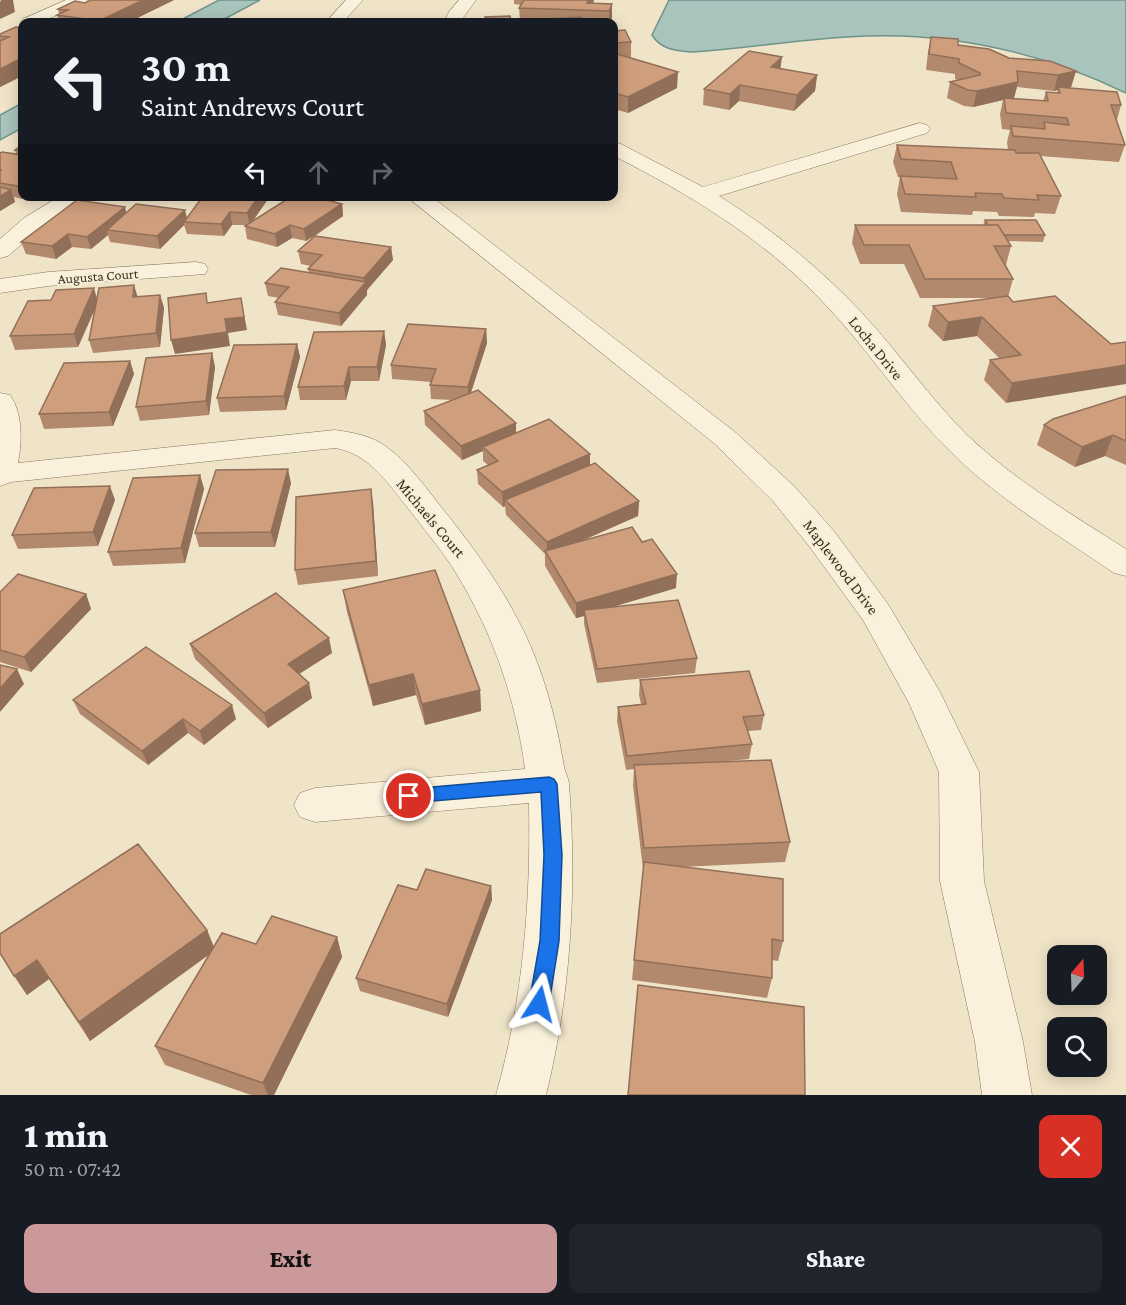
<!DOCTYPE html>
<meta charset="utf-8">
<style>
body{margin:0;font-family:"Crimson Pro",serif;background:#20242c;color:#f1f3f6;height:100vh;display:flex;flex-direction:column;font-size:22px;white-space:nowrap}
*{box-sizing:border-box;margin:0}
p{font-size:20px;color:#9ea1a6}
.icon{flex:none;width:33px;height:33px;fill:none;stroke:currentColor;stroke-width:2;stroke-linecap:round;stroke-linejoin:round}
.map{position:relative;height:1095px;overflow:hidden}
.details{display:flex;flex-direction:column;background:#171b24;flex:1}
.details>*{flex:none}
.guide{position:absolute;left:18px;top:18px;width:600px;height:183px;border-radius:12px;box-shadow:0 3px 15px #0003;background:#171b24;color:#f1f3f6;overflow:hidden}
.needle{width:39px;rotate:19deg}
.controls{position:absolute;left:1047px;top:945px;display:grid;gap:12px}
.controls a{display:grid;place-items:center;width:60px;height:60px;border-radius:12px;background:#171b24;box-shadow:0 3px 15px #0003;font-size:30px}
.pin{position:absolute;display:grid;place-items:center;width:51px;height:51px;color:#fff;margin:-26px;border:3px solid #fff;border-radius:50%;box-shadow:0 2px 6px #0007}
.me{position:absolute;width:66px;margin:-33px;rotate:9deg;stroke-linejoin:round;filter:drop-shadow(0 0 4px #0008)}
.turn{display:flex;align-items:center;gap:21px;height:126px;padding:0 24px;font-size:27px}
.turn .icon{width:78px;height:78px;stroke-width:2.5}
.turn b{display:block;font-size:42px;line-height:51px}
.lanes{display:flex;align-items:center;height:57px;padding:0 24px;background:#0003;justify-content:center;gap:30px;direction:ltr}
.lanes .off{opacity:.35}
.round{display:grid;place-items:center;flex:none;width:63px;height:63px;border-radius:12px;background:#20242c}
.head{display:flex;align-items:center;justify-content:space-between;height:102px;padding:0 24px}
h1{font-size:36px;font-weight:800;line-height:45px}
.action{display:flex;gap:12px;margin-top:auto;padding:12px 24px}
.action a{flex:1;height:69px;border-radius:12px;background:#cc999b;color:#111;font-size:24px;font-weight:800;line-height:69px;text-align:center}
.action a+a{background:#20242c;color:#f1f3f6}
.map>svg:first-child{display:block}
</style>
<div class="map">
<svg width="1126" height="1095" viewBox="0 0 1126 1095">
<rect width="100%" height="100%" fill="#f0e4c8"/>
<path fill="#a9c4bc" stroke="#6f938a" stroke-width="1.5" d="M 219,0 L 260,0 L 219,22 L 177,22 Z
M 669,0 L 1126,0 L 1126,93 C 1043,53 958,33 865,36 C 808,38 750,48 693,52 C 677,51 661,50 652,35 Z
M 22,103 L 22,128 L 0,140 L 0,115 Z"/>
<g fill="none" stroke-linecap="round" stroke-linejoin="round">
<g stroke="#8d765c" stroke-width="1">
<path id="minor" d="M 66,0 L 87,0 L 85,3 L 41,22 L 22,22 L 22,24 L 21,22 L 23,19 Z
M 459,0 L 476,0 L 460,22 L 444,22 L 449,12 Z
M 920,123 L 927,125 L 930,129 L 927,133 L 719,196 C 772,229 820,268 863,314 C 899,353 929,397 967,435 C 1014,480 1071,514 1126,549 L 1126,576 L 1114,573 C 1057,534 996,498 947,448 C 901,402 866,346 821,300 C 762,238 689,194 614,156 L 614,142 L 621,144 L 703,187 Z
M 60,196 L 87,196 L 84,201 L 40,228 L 8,256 L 0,258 L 0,239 L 24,218 Z
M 196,262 L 205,264 L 208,269 L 205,274 L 48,286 L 0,293 L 0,279 L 48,272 Z
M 0,393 L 10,395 C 23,414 22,441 18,463 L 335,430 C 348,432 362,434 375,440 C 403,453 430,494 450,518 C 475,550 499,583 518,620 C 542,665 556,717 564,767 C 565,772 569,779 569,784 C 577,886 571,994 546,1095 L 496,1095 C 523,1000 531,901 529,803 L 315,822 L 300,817 L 294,805 L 300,793 L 315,788 L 525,769 C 516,700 493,633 456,573 C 442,550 423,528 407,507 C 387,482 368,453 335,448 L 11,482 L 0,486 Z"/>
</g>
<g stroke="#8d765c" stroke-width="1">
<path id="tertiary" d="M 346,0 L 363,0 L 343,22 L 326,22 Z
M 406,196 L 431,196 L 735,432 L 795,487 L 833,530 L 888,604 L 940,692 L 979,772 L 984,881 L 1023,1042 L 1032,1095 L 982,1095 L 975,1042 L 940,881 L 939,772 L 909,703 L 863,620 L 809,546 L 773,501 L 715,444 Z"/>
</g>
<use href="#minor" fill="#faf1dc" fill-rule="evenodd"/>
<use href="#tertiary" fill="#faf1dc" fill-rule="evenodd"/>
</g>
<path fill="#b2896c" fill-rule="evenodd" d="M 174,0 L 129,22 L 59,22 L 57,15 L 59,14 L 58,9 L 85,3 Z
M 514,0 L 594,0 L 593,3 L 612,4 L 612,18 L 610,22 L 485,22 L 485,17 L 511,21 L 520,20 L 519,8 L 522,5 L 514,4 Z
M 16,27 L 22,76 L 0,87 L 0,34 Z
M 614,31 L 631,42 L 631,57 L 629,57 L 677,88 L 628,113 L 614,109 Z
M 931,37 L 958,45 L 1009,58 L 1076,71 L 1071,87 L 1066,88 L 1121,105 L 1117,120 L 1125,145 L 1119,162 L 1040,156 L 1061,196 L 1055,214 L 1035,213 L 1034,217 L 999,216 L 997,212 L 973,211 L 972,215 L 901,212 L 897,194 L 900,177 L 898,177 L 893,162 L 897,145 L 1008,150 L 1007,142 L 1010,130 L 1002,129 L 1000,114 L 1003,100 L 973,107 L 964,106 L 947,98 L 950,82 L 958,80 L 955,79 L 955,74 L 926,70 L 928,52 ZM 1017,87 L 1054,91 L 1058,90 L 1057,93 L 1046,92 L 1043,101 L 1011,98 L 1014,98 Z
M 781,69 L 817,75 L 815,91 L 794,111 L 739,101 L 729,110 L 703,105 L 704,89 Z
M 22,145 L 22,196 L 25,196 L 22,199 L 14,197 L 15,202 L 0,211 L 0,153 L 16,154 L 15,150 Z
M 203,196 L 267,196 L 268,199 L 252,222 L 342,204 L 343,216 L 315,236 L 391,247 L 393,260 L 367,290 L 367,295 L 341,326 L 278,315 L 275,302 L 279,298 L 268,296 L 265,283 L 309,273 L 308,269 L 311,266 L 301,264 L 298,251 L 314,236 L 306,241 L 292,238 L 277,247 L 247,239 L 245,226 L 247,225 L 232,225 L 224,236 L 187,234 L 184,225 L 160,249 L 110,242 L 108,235 L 91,249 L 72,247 L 56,259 L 26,254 L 21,242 L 126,213 L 187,218 Z
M 985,220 L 1045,235 L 1043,242 L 1008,241 L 1011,246 L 1006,265 L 1013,279 L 1008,297 L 1013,302 L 1055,296 L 1006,403 L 984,380 L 990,360 L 999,358 L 977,336 L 943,341 L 928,326 L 933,306 L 997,298 L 920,298 L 904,264 L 860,264 L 852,243 L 855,225 L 983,225 Z
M 160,295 L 164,308 L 160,347 L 93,353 L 89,340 L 94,311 L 78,347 L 15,350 L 10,336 L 51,300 L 97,297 L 137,297 Z
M 486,329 L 487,343 L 471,393 L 516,433 L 590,465 L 639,501 L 638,516 L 579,542 L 676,588 L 616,606 L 697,658 L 695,673 L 597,683 L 584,624 L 584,616 L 576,618 L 545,566 L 545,554 L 506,515 L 505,506 L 503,507 L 478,484 L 477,470 L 488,465 L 483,461 L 483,451 L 462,460 L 425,425 L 424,411 L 453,400 L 431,399 L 430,385 L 431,382 L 392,379 L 391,365 Z
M 384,331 L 386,345 L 379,381 L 351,381 L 346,400 L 300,400 L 298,387 Z
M 297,344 L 300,357 L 286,410 L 220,412 L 217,398 Z
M 212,353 L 215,367 L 209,415 L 140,421 L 136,407 Z
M 130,361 L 134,374 L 113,426 L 44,429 L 39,414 Z
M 1126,396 L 1126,465 L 1105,456 L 1075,467 L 1037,445 L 1044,425 Z
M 200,475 L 204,489 L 185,563 L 113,566 L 108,552 Z
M 291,483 L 275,547 L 199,547 L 195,533 Z
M 115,500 L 98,546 L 18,549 L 12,535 Z
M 373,503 L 378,576 L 298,585 L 295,570 Z
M 343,590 L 480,690 L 481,711 L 425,725 L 416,695 L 373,706 L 347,612 Z
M 0,592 L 86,594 L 91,609 L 31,672 L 0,662 Z
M 190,644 L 332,653 L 299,674 L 312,698 L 268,728 L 195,659 Z
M 640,680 L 764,715 L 761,730 L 748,731 L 752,744 L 749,759 L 717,762 L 790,842 L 785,862 L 682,867 L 783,941 L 778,961 L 772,960 L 772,978 L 767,998 L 632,980 L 643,869 L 633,786 L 634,769 L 626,770 L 617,721 L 618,707 L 641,704 L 639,695 Z
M 73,700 L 236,719 L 204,745 L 188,733 L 148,765 L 80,714 Z
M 491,886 L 492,900 L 448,1017 L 360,991 L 356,978 L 417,890 Z
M 207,930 L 214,947 L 337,937 L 342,957 L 274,1095 L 251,1095 L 165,1065 L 155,1046 L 210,954 L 90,1041 L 49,979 L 27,995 L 0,953 Z"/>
<path fill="#916f58" d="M 1,0 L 13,0 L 15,12 L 0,19 L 0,2 Z
M 143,0 L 174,0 L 129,22 L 99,22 L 99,21 Z
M 588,0 L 594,0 L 590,11 L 587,3 Z
M 612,4 L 612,18 L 610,22 L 609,22 L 609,11 Z
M 782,57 L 780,72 L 771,67 Z
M 22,58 L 22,76 L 0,87 L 0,69 Z
M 1076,71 L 1071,87 L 1059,90 L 1058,87 L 1058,90 L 1054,91 L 1058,75 Z
M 678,72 L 677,88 L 628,113 L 628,97 Z
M 817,75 L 815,91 L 794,111 L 797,95 Z
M 1018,82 L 1014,98 L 1004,100 L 1004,98 L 1003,100 L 973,107 L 977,91 Z
M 740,85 L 739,101 L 729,110 L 730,94 Z
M 22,183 L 22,196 L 25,196 L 22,199 L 18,186 Z
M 11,190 L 15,202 L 0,211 L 0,196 Z
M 259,196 L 267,196 L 268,199 L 250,225 L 247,213 Z
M 342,204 L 343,216 L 306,241 L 304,229 Z
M 125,207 L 128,219 L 107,230 L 108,235 L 91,249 L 87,237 Z
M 185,210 L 188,222 L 184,222 L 184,225 L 160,249 L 157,236 Z
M 230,212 L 232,225 L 224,236 L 221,224 Z
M 290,225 L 292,238 L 277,247 L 275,234 Z
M 68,234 L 72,247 L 56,259 L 52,246 Z
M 391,247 L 393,260 L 367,290 L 367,295 L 341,326 L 339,313 L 365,283 L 364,278 Z
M 134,285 L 138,298 L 133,297 Z
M 94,288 L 98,302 L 78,347 L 74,334 Z
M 160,295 L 164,308 L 160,347 L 156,333 Z
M 241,298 L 247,330 L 228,333 L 230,346 L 175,354 L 171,340 L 225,319 Z
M 982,317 L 977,336 L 943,341 L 948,322 Z
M 486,329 L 487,343 L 468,401 L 468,387 Z
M 384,331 L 386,345 L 379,381 L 377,367 Z
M 297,344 L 300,357 L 286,410 L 284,396 Z
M 212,353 L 215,367 L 209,415 L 206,401 Z
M 130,361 L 134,374 L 113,426 L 109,412 Z
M 1126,365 L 1126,384 L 1006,403 L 1012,383 Z
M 349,367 L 351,381 L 346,400 L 344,386 Z
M 516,423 L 516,437 L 483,447 L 483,451 L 462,460 L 461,446 Z
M 1113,435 L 1105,456 L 1075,467 L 1082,447 Z
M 590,454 L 590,468 L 505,500 L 505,506 L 503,507 L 502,492 Z
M 288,469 L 291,483 L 275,547 L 271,532 Z
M 200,475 L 204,489 L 185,563 L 181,548 Z
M 110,486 L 115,500 L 98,546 L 93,532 Z
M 371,489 L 373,503 L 378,576 L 376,561 Z
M 639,501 L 638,516 L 547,556 L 547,542 Z
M 677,574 L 676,588 L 585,615 L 584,610 L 584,616 L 576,618 L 576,603 Z
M 86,594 L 91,609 L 31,672 L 24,657 Z
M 329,638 L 332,653 L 291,679 L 288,664 Z
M 17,669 L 24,684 L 0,712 L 0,689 Z
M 413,674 L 416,695 L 373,706 L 369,685 Z
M 309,683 L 312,698 L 268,728 L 264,713 Z
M 480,690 L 481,711 L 425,725 L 422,704 Z
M 232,705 L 236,719 L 204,745 L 200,731 Z
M 183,719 L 188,733 L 148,765 L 142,751 Z
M 491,886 L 492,900 L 448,1017 L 447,1004 Z
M 207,930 L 215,950 L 90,1041 L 79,1022 Z
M 337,937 L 342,957 L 274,1095 L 268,1095 L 263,1083 Z
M 37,960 L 49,979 L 27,995 L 14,976 Z"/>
<path fill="#cf9f7d" stroke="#916f58" stroke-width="1.5" d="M 91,0 L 143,0 L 99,21 L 57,15 L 68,10 L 58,9 L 75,1 L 85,3 Z
M 524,0 L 588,0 L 587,3 L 612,4 L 609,11 L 519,8 Z
M 510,16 L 511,21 L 581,17 L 584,22 L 486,22 L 485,17 Z
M 16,27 L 22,28 L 22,58 L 0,69 L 0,41 L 9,37 L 0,36 L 0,34 Z
M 625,30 L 631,42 L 614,43 L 614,31 Z
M 931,37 L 958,39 L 958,45 L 989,49 L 1009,58 L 1050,61 L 1076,71 L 1058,75 L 1017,71 L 1018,82 L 977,91 L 968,90 L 950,82 L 980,75 L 980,73 L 959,63 L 959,59 L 929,54 Z
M 749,51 L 782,57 L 771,67 L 817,75 L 797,95 L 740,85 L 730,94 L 704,89 Z
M 614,53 L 678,72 L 628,97 L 614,93 Z
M 1058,87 L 1117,92 L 1121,105 L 1111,105 L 1125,145 L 1013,136 L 1011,126 L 1045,129 L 1044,122 L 1069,125 L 1067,118 L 1006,113 L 1004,98 L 1048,101 L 1046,92 L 1060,93 Z
M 22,145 L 22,151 L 15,150 Z
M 897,145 L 1015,150 L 1016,153 L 1039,153 L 1061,196 L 1037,195 L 1039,200 L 1004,198 L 1002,194 L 975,193 L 976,197 L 905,194 L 900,176 L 957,179 L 951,162 L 901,159 Z
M 2,152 L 22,155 L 22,183 L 18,186 L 0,183 L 0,171 L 2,170 L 0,170 L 0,153 Z
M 0,187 L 11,190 L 0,196 Z
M 203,196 L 259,196 L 247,213 L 230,212 L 221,224 L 184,222 Z
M 292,196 L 312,196 L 342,204 L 304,229 L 290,225 L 275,234 L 245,226 Z
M 77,200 L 125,207 L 87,237 L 68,234 L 52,246 L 21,242 Z
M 136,204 L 185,210 L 157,236 L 107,230 Z
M 985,220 L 1036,220 L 1045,235 L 1004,235 L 998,225 L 988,225 Z
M 855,225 L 998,225 L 1011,246 L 994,246 L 1013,279 L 925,279 L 909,245 L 864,245 Z
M 315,236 L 391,247 L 364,278 L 308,269 L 322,255 L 298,251 Z
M 281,268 L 366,282 L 339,313 L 275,302 L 289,287 L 265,283 Z
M 134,285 L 133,297 L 160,295 L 156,333 L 89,340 L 99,288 Z
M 94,288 L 74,334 L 10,336 L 28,301 L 51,300 L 56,290 Z
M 206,293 L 207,303 L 241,298 L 244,317 L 225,319 L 227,332 L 171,340 L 168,298 Z
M 1008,296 L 1013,302 L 1055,296 L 1111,344 L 1126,342 L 1126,365 L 1012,383 L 990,360 L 1021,355 L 982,317 L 948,322 L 933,306 Z
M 408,324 L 486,329 L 468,387 L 430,385 L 436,369 L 391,365 Z
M 384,331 L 377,367 L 349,367 L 344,386 L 298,387 L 314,332 Z
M 297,344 L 284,396 L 217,398 L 234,345 Z
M 212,353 L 206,401 L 136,407 L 146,358 Z
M 130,361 L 109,412 L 39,414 L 64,363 Z
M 478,390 L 516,423 L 461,446 L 424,411 Z
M 1126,396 L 1126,441 L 1113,435 L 1082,447 L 1044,425 L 1053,419 Z
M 549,419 L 590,454 L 502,492 L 477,470 L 498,461 L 483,447 Z
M 595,463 L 639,501 L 547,542 L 505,500 Z
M 288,469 L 271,532 L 195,533 L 216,470 Z
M 200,475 L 181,548 L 108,552 L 133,478 Z
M 110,486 L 93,532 L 12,535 L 34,488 Z
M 371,489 L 376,561 L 295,570 L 296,497 Z
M 632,527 L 642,542 L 652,539 L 677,574 L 576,603 L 545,551 Z
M 435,570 L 480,690 L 422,704 L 413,674 L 369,685 L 343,590 Z
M 18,574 L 86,594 L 24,657 L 0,650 L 0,592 Z
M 276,593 L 329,638 L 288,664 L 309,683 L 264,713 L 190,644 Z
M 678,600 L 697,658 L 597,669 L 584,610 Z
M 146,647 L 232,705 L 200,731 L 183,719 L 142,751 L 73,700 Z
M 0,665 L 17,669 L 0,689 Z
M 749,671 L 764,715 L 743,717 L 752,744 L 627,756 L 618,707 L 646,704 L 640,680 Z
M 771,760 L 790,842 L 644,848 L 634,765 Z
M 138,844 L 207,930 L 79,1022 L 37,960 L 14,976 L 0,953 L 0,934 Z
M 644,862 L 783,879 L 783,941 L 772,939 L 772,978 L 634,960 Z
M 426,869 L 491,886 L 447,1004 L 356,978 L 398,885 L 417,890 Z
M 272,916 L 337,937 L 263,1083 L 155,1046 L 222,933 L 256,944 Z
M 638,985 L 804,1007 L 805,1095 L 628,1095 Z"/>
<path fill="#1a73e8" stroke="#114b97" stroke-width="1.5" d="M 549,777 L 554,779 L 557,784 L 562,855 L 559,941 L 549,1004 L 546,1011 L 539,1014 L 532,1011 L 529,1004 L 540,941 L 544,855 L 541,792 L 409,803 L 403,801 L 400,796 L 403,791 L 409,789 Z"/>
<g text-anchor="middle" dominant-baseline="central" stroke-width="4.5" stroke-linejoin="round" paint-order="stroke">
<g font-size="14" fill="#3d2e20" stroke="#f7eed8">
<text transform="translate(98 276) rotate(-4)">Augusta Court</text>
</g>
<g font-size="16" fill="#3d2e20" stroke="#f7eed8">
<text transform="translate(876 348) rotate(51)">Locha Drive</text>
<text transform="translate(431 518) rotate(50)">Michaels Court</text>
<text transform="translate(841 567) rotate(53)">Maplewood Drive</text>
</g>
</g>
</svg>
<div class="controls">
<a><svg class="needle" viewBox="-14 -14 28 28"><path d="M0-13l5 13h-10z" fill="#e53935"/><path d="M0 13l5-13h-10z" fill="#9ea1a6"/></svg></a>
<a><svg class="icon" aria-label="search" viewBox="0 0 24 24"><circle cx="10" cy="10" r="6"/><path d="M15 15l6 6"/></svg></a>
</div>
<div class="pin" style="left:409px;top:796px;background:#d93025"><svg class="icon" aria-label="arrive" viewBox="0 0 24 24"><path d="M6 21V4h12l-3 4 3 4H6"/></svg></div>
<svg class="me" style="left:539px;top:1004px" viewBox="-20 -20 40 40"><path d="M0-17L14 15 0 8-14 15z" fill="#1a73e8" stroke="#fff" stroke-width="4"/></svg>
<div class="guide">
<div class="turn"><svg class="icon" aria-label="left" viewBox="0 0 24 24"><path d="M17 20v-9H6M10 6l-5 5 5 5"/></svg><div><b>30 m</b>Saint Andrews Court</div></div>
<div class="lanes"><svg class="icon" aria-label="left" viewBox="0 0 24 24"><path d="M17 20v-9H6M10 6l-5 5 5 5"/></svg><svg class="icon off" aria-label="ahead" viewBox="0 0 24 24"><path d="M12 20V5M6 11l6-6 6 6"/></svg><svg class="icon off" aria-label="right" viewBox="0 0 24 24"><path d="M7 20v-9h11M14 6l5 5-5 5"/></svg></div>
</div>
</div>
<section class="details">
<div class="head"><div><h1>1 min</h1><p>50 m · 07:42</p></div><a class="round" style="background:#d93025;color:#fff"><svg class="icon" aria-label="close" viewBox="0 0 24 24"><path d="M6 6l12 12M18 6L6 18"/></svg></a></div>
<div class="action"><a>Exit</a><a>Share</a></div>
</section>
